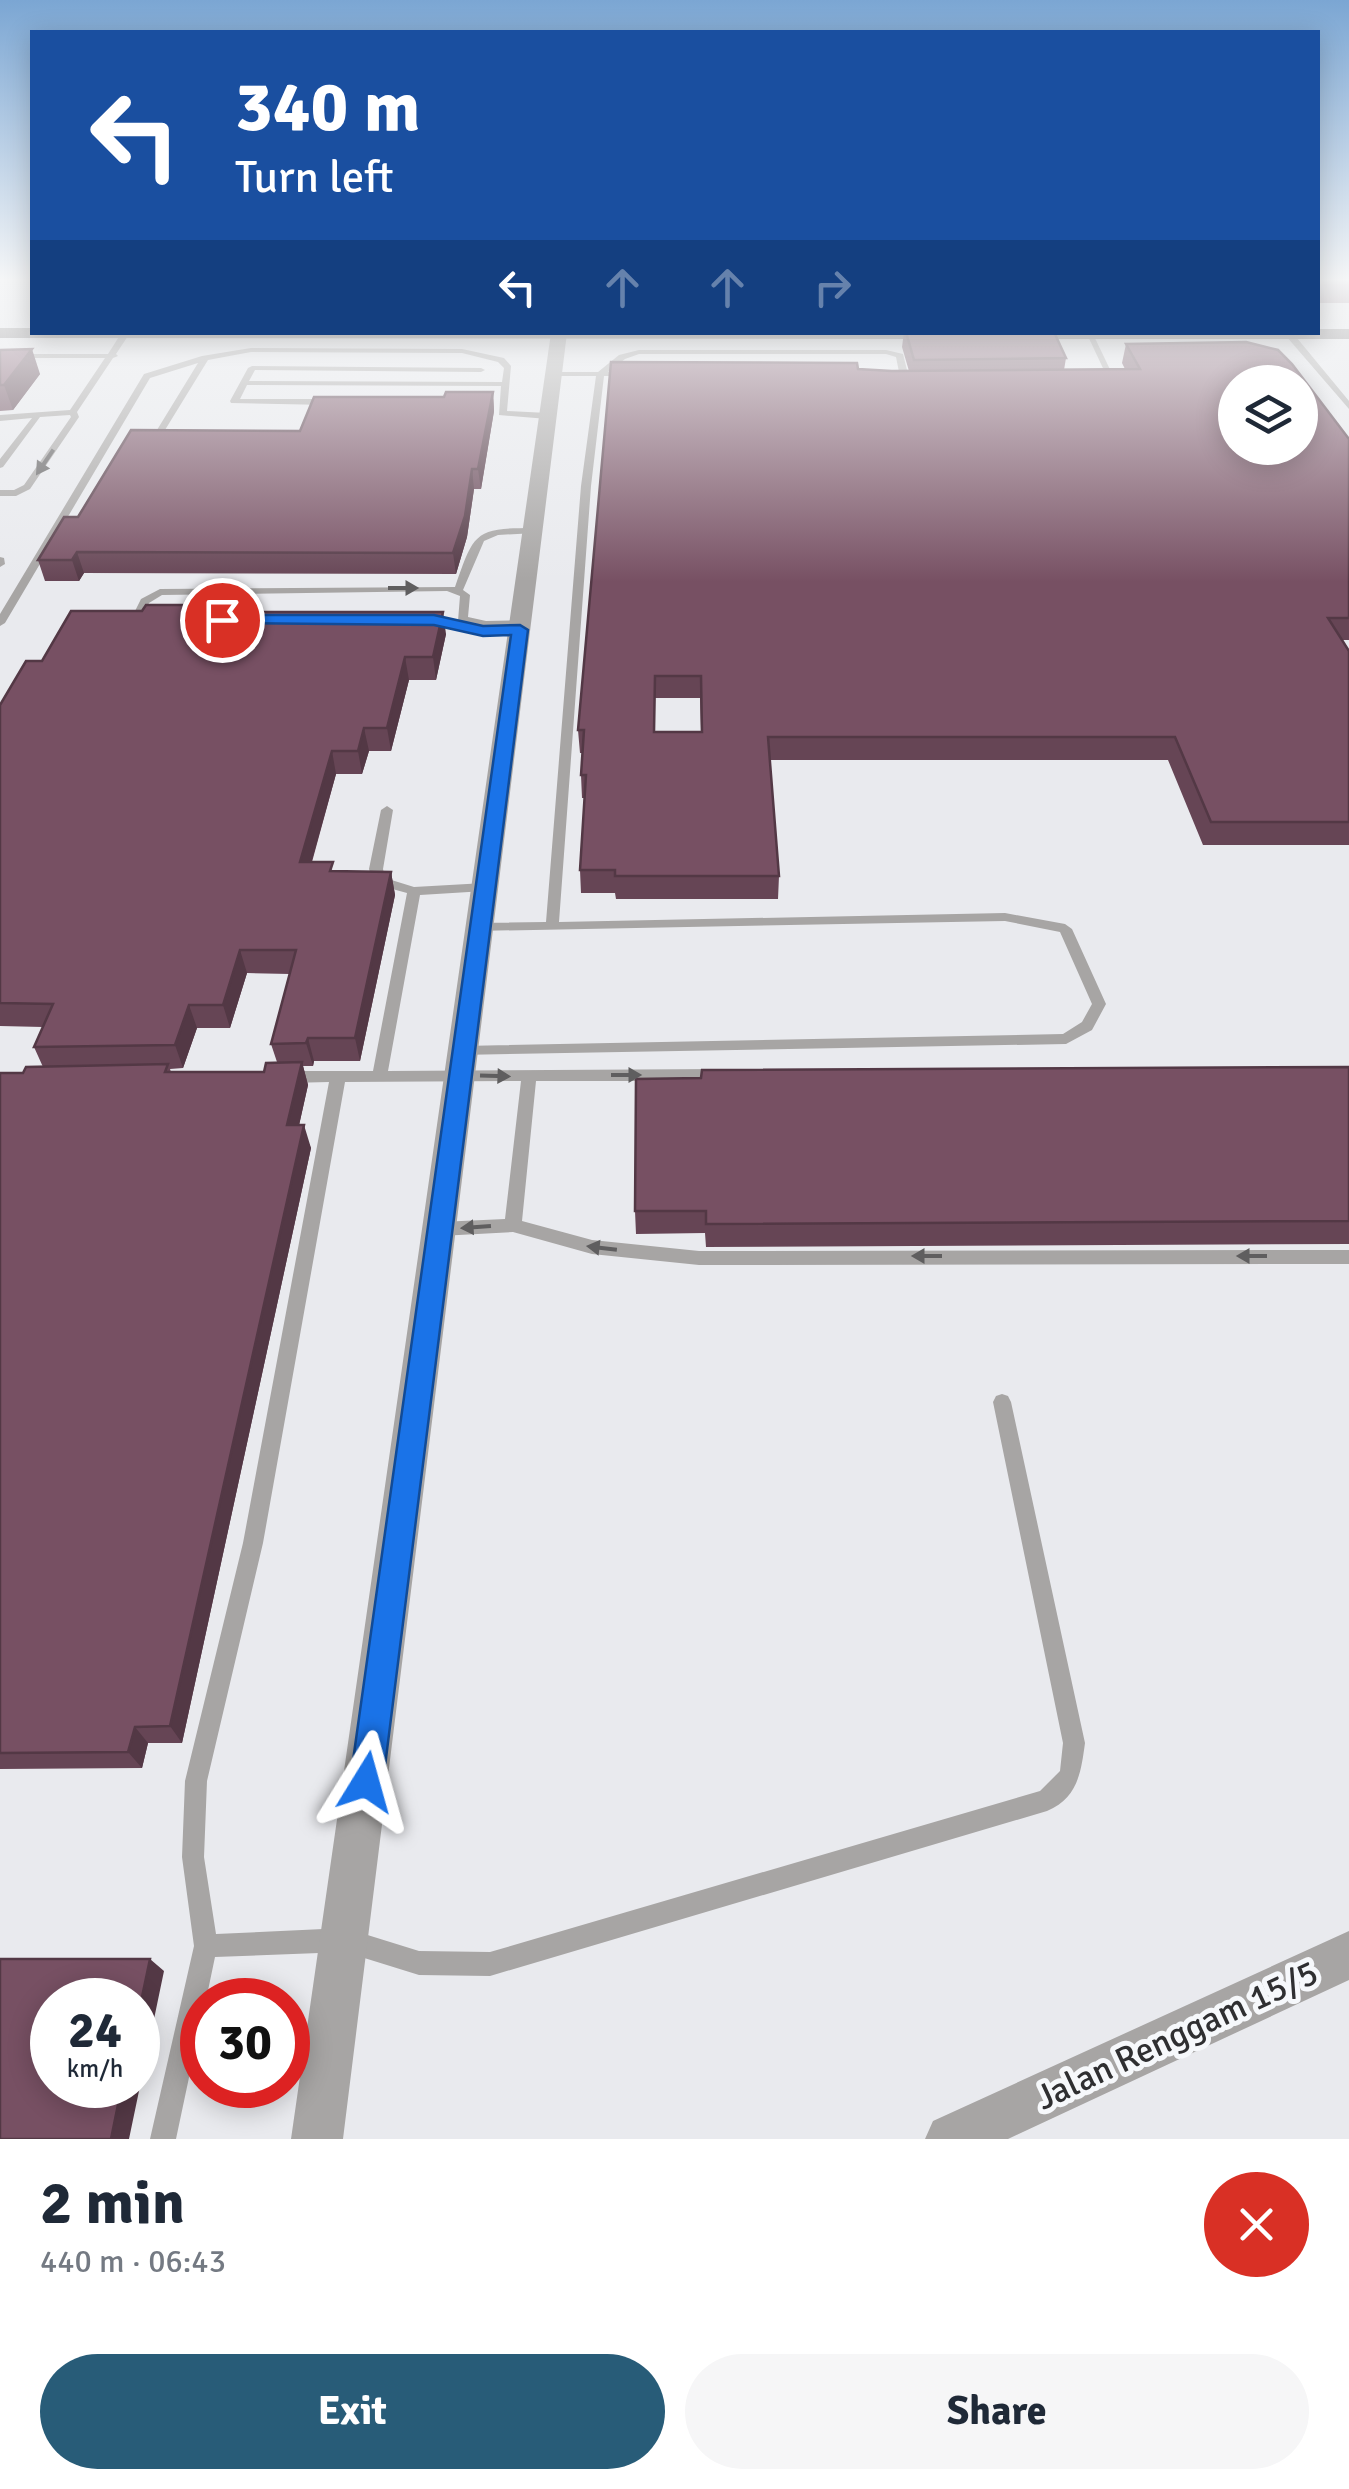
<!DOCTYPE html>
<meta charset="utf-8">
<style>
body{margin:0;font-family:Signika,sans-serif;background:#f6f6f7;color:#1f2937;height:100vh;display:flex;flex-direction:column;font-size:38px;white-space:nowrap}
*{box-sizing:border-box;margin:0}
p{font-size:32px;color:#747a83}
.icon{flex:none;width:55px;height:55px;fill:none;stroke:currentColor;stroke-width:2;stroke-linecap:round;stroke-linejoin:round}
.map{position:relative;height:2139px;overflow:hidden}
.drawer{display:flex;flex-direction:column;background:#fff;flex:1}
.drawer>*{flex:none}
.hud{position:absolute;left:30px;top:30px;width:1290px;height:305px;border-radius:0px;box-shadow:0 5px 25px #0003;background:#1a4fa0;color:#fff;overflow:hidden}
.buttons{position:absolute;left:1218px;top:365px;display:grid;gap:20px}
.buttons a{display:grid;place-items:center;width:100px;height:100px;border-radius:50%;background:#fff;box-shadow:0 5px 25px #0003;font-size:50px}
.speed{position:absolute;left:30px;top:1978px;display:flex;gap:20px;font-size:50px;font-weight:700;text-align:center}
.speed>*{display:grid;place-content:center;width:130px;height:130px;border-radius:50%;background:#fff;box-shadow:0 5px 25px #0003;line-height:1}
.speed small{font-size:25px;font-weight:400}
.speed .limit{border:15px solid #d22;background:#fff;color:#111}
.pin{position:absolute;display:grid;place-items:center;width:85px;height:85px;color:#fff;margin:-42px;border:5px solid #fff;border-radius:50%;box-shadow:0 2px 10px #0007}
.me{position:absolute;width:110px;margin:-55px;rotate:8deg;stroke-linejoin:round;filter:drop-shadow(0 0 8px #0008)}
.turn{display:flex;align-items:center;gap:35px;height:210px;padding:0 40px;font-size:45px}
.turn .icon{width:130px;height:130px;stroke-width:2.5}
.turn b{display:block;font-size:70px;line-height:85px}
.lanes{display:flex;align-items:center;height:95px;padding:0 40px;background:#0003;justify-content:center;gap:50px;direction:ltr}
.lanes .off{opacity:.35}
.round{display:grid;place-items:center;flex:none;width:105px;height:105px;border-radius:52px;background:#f6f6f7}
.summary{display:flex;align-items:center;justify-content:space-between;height:170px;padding:0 40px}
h1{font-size:60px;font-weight:700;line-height:75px}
.button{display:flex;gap:20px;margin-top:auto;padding:20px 40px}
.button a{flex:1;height:115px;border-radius:60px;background:#285c78;color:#fff;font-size:40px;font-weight:700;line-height:115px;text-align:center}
.button a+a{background:#f6f6f7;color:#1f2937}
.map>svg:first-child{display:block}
</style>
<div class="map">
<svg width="1349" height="2139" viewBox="0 0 1349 2139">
<rect width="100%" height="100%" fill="#e9eaee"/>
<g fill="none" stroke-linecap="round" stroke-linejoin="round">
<path fill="#a7a5a4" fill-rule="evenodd" d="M 122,332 L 130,333 L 116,354 L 118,356 L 113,358 L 77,412 L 79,417 L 30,489 L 16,496 L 0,496 L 0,490 L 14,490 L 24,485 L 71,417 L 70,415 L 40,417 L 3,467 L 0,468 L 0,459 L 32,418 L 0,421 L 0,415 L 70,410 L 105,358 L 0,358 L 0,354 L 108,354 Z
M 1086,332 L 1093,334 L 1117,384 L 1108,386 L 1104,384 L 1109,381 Z
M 1286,332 L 1292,332 L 1349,401 L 1349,409 L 1286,336 Z
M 251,348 L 462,349 L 504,358 L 511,366 L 507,411 L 548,413 L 552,416 L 548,419 L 499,415 L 501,386 L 247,385 L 240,399 L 328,399 L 332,402 L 328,405 L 231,403 L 230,401 L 248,368 L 252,366 L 481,368 L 485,370 L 481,372 L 255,370 L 249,381 L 502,382 L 504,368 L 498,362 L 462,353 L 251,352 L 208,360 L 157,443 L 153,446 L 149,443 L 198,363 L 150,378 L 5,623 L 0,626 L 0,614 L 144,374 L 202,356 Z
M 639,350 L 886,350 L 903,354 L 908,374 L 904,376 L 887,377 L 887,373 L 899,372 L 896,357 L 886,354 L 639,354 L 625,359 L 608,372 L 630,372 L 630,376 L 604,376 L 591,486 L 559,922 L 1005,913 L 1065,924 L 1072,929 L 1106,1004 L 1092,1030 L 1066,1044 L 459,1055 L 457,1051 L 459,1047 L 464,1046 L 1063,1034 L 1082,1022 L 1092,1004 L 1060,932 L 1005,921 L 475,931 L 473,928 L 475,925 L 480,923 L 546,922 L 581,486 L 596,376 L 554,376 L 550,374 L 554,372 L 598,372 L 619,355 Z
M 533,528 L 536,529 L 536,533 L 498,535 L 484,541 L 463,590 L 470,595 L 468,617 L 486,621 L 525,620 L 525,624 L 521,625 L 486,627 L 458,621 L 460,596 L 447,591 L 162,595 L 149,603 L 145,612 L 156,618 L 156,622 L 148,622 L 134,613 L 141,599 L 160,589 L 455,587 C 474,533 474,528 533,528 Z
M 0,557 L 4,558 L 5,564 L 0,567 Z
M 425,617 L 483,628 L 520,627 L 525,630 C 499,642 450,628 421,622 L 420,620 Z
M 387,806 L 393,810 L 383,869 L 385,878 L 414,887 L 485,883 L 492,887 L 485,891 L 420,895 L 388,1071 L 720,1069 L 728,1075 L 720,1081 L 536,1081 L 522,1221 L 592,1240 L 699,1251 L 1349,1250 L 1349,1264 L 699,1265 L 592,1254 L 513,1232 L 440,1236 L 434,1234 L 432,1229 L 434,1224 L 440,1222 L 505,1219 L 521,1081 L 345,1082 L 263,1543 L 207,1781 L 204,1857 L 216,1934 L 345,1928 L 419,1951 L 490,1952 L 1040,1791 L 1060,1771 L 1063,1743 L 993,1402 L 996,1396 L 1002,1394 L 1008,1396 L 1011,1402 L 1085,1743 C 1081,1772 1078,1798 1047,1811 L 490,1976 L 419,1975 L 345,1952 L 215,1957 L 206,2000 L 202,2000 L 202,2016 L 176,2139 L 150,2139 L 194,1946 L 182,1857 L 185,1781 L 243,1543 L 329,1082 L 288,1083 L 280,1077 L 288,1071 L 373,1071 L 407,893 L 374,884 L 369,869 L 381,810 Z"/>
<path fill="#a7a5a4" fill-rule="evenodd" d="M 551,333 L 567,333 L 343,2139 L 291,2139 Z
M 1349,1931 L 1349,1980 L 1008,2139 L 925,2139 L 933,2121 Z"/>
<path fill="#6e6b6a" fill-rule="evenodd" d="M 0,328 L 32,328 L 32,332 L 949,334 L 941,339 L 0,338 Z
M 1318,329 L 1349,329 L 1349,339 L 1017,339 L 1009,334 L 1318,332 Z"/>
</g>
<path fill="#664555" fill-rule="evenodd" d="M 1318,282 L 1349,282 L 1349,303 L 1318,303 Z
M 904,332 L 1066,358 L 1064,370 L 1125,369 L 1122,363 L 1126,344 L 1349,439 L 1349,640 L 1342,640 L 1349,651 L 1349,845 L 1203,845 L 1168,760 L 769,760 L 779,876 L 778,899 L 616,899 L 615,893 L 581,893 L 580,870 L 584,798 L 582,798 L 581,775 L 582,753 L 580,753 L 578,730 L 858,369 L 909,371 L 902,347 ZM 655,698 L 700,698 L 701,732 L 655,732 Z
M 0,350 L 40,374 L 13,410 L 0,411 Z
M 493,392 L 494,411 L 481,489 L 474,489 L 467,537 L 456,574 L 84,573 L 79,581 L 45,581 L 38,560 L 78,517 L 444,397 Z
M 234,612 L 446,634 L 436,680 L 409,680 L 391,751 L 369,751 L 362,774 L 336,774 L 312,862 L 335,871 L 391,872 L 395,895 L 360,1061 L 314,1061 L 313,1066 L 303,1066 L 308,1085 L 299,1125 L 311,1148 L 182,1743 L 148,1743 L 142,1768 L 0,1769 L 0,1073 L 23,1073 L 43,1067 L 34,1047 L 43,1027 L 0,1026 L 0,705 L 42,661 ZM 247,973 L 290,974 L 271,1044 L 277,1062 L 264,1072 L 171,1072 L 170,1069 L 183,1068 L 197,1028 L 230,1028 Z
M 1349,1067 L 1349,1244 L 706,1247 L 705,1233 L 636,1234 L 635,1211 Z"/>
<path fill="#533845" d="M 32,349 L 40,374 L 13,410 L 4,385 Z
M 493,392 L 494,411 L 481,489 L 478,469 Z
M 472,469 L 474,489 L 467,537 L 456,574 L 453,553 Z
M 77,552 L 84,573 L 79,581 L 72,560 Z
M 443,612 L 446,634 L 436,680 L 433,657 Z
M 405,657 L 409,680 L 391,751 L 387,728 Z
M 364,728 L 369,751 L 362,774 L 358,751 Z
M 332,751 L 336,774 L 305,885 L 300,862 Z
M 391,872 L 395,895 L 360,1061 L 355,1038 Z
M 240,950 L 247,973 L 230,1028 L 223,1005 Z
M 189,1005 L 197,1028 L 183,1068 L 175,1045 Z
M 308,1038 L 314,1061 L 313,1066 L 306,1043 Z
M 302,1062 L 308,1085 L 294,1148 L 287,1125 Z
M 304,1125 L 311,1148 L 182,1743 L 170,1726 Z
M 135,1727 L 148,1743 L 142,1768 L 128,1752 Z
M 150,1959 L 164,1971 L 129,2139 L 111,2139 L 122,2085 L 138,2085 L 138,2016 Z"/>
<path fill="#775063" stroke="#533845" stroke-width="2.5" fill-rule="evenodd" d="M 1318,282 L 1349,282 L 1349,285 L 1318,285 Z
M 906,332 L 1054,332 L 1066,358 L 914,360 Z
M 1246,342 L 1278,350 L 1292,364 L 1349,439 L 1349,618 L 1328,618 L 1349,651 L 1349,822 L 1211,822 L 1175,737 L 768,737 L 779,876 L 615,876 L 615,870 L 580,870 L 586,775 L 581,775 L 584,730 L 578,730 L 611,362 L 857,363 L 858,369 L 892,371 L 1140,369 L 1126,344 ZM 1235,382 L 1300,382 L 1300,448 L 1235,448 ZM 655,676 L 701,676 L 702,732 L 654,732 Z
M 32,349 L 4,385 L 0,385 L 0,350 Z
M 446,392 L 493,392 L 478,469 L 472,469 L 465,516 L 453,553 L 77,552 L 72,560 L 38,560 L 64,517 L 78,517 L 131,430 L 300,431 L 314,397 L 444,397 Z
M 146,605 L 232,605 L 230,612 L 443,612 L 433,657 L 405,657 L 387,728 L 364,728 L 358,751 L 332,751 L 300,862 L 333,862 L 330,871 L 391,872 L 355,1038 L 308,1038 L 306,1043 L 271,1044 L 296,950 L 240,950 L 223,1005 L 189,1005 L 175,1045 L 34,1047 L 53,1004 L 0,1003 L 0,705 L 26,661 L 42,661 L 71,611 L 142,611 Z
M 302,1062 L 287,1125 L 304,1125 L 170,1726 L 135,1727 L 128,1752 L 0,1753 L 0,1073 L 23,1073 L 26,1067 L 168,1064 L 165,1072 L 264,1072 L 266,1063 Z
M 1349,1067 L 1349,1221 L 706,1224 L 706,1211 L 635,1211 L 636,1079 L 701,1078 L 702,1070 Z
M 0,1959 L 150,1959 L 138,2016 L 138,2000 L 52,2000 L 52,2085 L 122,2085 L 111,2139 L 0,2139 Z"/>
<defs><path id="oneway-solid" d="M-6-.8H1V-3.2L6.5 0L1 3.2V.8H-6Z" transform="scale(2.5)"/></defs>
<g fill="#5f5e5f">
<use href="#oneway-solid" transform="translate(45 462) rotate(124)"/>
<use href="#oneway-solid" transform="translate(403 588)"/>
<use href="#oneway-solid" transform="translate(626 1075)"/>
<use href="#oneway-solid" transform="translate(495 1076) rotate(2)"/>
<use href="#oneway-solid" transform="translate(476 1227) rotate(176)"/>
<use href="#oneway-solid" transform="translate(602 1248) rotate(-173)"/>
<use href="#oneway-solid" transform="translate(927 1256) rotate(-180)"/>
<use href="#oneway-solid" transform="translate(1252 1256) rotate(-180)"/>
</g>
<linearGradient id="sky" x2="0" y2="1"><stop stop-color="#7ba6d3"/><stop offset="0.48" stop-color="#f5f6f7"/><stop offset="1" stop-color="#f5f6f7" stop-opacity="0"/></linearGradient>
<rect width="1349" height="582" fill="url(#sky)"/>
<path fill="#1a73e8" stroke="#114b97" stroke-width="2.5" d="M 222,615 L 434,615 L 483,626 L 520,625 L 528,630 L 383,1782 L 378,1794 L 366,1799 L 354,1794 L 350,1782 L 511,635 L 483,636 L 434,625 L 217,623 L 217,617 Z"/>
<g text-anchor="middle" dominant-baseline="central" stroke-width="10" stroke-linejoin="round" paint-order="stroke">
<g font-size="35" fill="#2f2f31" stroke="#f6f8fb">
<text transform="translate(1177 2035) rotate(-25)">Jalan Renggam 15/5</text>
</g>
</g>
</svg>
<div class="buttons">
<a><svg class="icon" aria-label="layers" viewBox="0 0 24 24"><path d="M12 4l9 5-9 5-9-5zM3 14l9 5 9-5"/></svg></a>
</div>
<div class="speed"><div>24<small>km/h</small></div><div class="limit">30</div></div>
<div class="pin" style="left:222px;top:620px;background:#d93025"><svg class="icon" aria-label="arrive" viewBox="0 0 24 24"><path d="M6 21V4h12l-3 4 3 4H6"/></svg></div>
<svg class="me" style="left:366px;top:1782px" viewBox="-20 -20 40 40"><path d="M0-17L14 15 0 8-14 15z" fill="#1a73e8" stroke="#fff" stroke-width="4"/></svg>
<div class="hud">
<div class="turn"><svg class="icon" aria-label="left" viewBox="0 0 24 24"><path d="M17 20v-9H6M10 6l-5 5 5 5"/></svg><div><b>340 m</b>Turn left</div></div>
<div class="lanes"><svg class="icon" aria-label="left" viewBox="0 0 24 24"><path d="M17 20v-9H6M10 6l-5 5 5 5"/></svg><svg class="icon off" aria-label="ahead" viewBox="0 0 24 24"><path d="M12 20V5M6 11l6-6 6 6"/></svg><svg class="icon off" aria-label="ahead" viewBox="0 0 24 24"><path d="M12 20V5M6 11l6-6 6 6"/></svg><svg class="icon off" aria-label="right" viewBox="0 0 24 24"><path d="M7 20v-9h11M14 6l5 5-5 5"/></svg></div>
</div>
</div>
<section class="drawer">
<div class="summary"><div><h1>2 min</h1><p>440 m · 06:43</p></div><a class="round" style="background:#d93025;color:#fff"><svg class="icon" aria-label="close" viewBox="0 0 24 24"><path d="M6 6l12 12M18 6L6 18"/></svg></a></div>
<div class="button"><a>Exit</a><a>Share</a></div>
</section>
